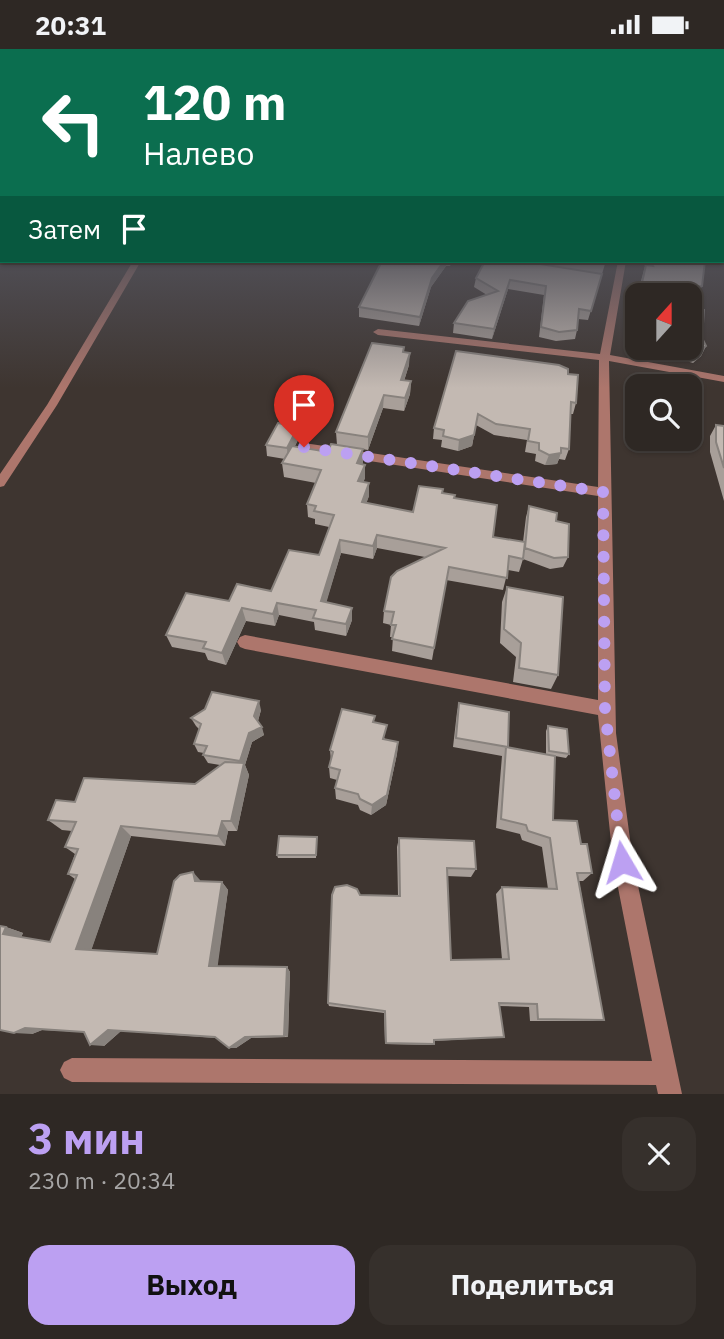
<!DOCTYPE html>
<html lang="ru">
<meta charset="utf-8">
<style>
body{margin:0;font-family:"IBM Plex Sans",sans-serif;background:#36302c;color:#f1f3f6;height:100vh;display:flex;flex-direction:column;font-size:26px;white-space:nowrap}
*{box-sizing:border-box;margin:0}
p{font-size:23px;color:#a7a6a6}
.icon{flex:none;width:38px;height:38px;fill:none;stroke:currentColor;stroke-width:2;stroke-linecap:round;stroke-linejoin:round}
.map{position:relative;height:1045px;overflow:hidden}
.side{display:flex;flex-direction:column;background:#2e2824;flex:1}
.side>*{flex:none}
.top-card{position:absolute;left:0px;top:0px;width:724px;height:214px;box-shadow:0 2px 5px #0004,0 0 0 2px #494441;background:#0b6e4f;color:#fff;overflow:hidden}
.needle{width:46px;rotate:21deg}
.fabs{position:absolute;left:625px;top:234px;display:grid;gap:14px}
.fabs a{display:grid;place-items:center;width:77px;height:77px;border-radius:14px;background:#2e2824;box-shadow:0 2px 5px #0004,0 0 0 2px #494441;font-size:35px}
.pin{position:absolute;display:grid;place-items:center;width:60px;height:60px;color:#fff;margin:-72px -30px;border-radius:50% 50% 50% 0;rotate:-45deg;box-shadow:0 0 7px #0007}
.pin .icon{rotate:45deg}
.me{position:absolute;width:77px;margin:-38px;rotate:353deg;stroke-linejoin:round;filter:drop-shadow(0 0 5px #0008)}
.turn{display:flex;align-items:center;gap:24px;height:147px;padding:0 28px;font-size:32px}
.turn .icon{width:91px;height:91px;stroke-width:2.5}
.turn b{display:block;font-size:49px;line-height:60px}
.then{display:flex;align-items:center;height:66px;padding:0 28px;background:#0003;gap:14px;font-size:26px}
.round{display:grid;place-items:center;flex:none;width:74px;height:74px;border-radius:21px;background:#36302c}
.headline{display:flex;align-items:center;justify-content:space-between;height:119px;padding:0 28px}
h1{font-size:42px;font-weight:700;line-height:52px;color:#bca0f2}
.primary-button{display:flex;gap:14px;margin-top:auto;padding:14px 28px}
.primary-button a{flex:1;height:80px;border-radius:21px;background:#bca0f2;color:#111;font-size:28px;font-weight:700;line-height:80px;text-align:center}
.primary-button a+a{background:#36302c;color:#f1f3f6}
.status{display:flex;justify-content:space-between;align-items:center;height:49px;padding:0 35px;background:#2e2824;direction:ltr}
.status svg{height:19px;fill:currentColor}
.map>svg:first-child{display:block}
</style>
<div class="status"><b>20:31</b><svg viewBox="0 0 49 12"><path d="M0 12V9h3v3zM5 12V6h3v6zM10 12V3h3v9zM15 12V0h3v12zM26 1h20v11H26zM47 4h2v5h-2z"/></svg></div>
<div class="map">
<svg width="724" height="1045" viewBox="0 0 724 1045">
<rect width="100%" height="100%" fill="#3e3530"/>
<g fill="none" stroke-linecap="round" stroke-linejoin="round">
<path fill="#ad766c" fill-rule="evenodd" d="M 133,212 L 141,212 L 57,356 L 4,437 L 0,438 L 0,425 L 47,356 Z
M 618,212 L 626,212 L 610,306 L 724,327 L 724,333 L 609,312 L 616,684 L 633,813 L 682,1045 L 658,1045 L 656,1036 L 72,1033 L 64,1029 L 60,1021 L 64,1013 L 72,1009 L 652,1012 L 613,813 L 598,666 L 245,600 L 240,598 L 237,593 L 240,588 L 245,586 L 598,651 L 598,447 L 304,402 L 298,398 L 304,394 L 598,438 L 599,311 L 378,286 L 373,283 L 378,280 L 600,305 Z"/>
</g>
<path fill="#a89f99" d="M 382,212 L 453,212 L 450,217 L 446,217 L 431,238 L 419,277 L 359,268 L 359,258 Z
M 485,212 L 605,212 L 605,215 L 602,225 L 583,222 L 602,225 L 588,271 L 578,270 L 577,281 L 575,290 L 556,292 L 539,288 L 544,246 L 508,240 L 492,290 L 453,284 L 454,274 L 487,246 L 474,238 L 476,229 Z
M 642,212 L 705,212 L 702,237 L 698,246 L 637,247 L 645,217 Z
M 637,248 L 637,272 L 632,271 Z
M 702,289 L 706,297 L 701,307 L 693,314 L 657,303 L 658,299 L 690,299 Z
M 404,303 L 409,316 L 404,332 L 411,332 L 410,345 L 404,362 L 383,359 L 368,401 L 337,396 L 336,383 Z
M 568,325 L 576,354 L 573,365 L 571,365 L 569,400 L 565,411 L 559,410 L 557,415 L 545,416 L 535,412 L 536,405 L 525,403 L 527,391 L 494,386 L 476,376 L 472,397 L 458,402 L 441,398 L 442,391 L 433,390 L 434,379 Z
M 716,376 L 724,377 L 724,452 L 710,403 L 710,387 Z
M 299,389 L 295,397 L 328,403 L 363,400 L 362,415 L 365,429 L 363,433 L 369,434 L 369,447 L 366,454 L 413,463 L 442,444 L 454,449 L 493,488 L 523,493 L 526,468 L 529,457 L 556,472 L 568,508 L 563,518 L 550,520 L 523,510 L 519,523 L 508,521 L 503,541 L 446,531 L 432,611 L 392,602 L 393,588 L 390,588 L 391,576 L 383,574 L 384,562 L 425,508 L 377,499 L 373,510 L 341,504 L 326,553 L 352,571 L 346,587 L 315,581 L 314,573 L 279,566 L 275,577 L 246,572 L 226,616 L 208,611 L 205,604 L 172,598 L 166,586 L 229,552 L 271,542 L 319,506 L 329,478 L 315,475 L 315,470 L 308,468 L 307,455 L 316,434 L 284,428 L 282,414 L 285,410 L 267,407 L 266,396 Z
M 507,538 L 558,626 L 551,640 L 513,633 L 516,608 L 500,594 L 502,553 Z
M 459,654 L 508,698 L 546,706 L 546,682 L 548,677 L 569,705 L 566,709 L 555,707 L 553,771 L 581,795 L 592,824 L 583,832 L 579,832 L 604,971 L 593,972 L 530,972 L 529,958 L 499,957 L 504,988 L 434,992 L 434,995 L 431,996 L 385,995 L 384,964 L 329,957 L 328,954 L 360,846 L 398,847 L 397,798 L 399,789 L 476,820 L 471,828 L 447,827 L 451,911 L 502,910 L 496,845 L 502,838 L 548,840 L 542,798 L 522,791 L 520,785 L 496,779 L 502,707 L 453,698 L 457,663 Z
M 261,661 L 258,672 L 264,686 L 252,693 L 245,716 L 249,726 L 237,782 L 228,782 L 225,797 L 131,787 L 91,901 L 157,905 L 201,832 L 222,833 L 228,841 L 217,917 L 287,918 L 290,923 L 288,988 L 251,989 L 236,999 L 216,989 L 121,982 L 104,997 L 85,983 L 42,981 L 32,985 L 6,878 L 23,884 L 21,888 L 50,893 L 75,830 L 68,825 L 75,805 L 65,798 L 72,782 L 62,781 L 48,771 L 75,753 L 195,735 L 220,716 L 208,714 L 203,706 L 204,704 L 198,703 L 194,695 L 199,680 L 196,677 L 191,669 Z
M 374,673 L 385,690 L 398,693 L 397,705 L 386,756 L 371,766 L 360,761 L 358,756 L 336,750 L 335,739 L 337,731 L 330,729 L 329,718 L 331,712 L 330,701 Z
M 317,788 L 316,809 L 278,809 L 277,806 Z"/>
<path fill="#88827d" d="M 444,212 L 446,212 L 446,217 L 431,238 L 419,277 L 420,268 L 432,229 Z
M 510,231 L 508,240 L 492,290 L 494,280 Z
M 706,297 L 701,307 L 693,314 L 698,303 Z
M 410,304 L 409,316 L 400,344 L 401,331 Z
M 411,332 L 410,345 L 404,362 L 405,349 Z
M 384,346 L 383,359 L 368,401 L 368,388 Z
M 478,365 L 472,397 L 458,402 L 459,391 Z
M 298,378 L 299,389 L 288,410 L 287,399 Z
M 363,400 L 363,414 L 357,428 L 357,414 Z
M 561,404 L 557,415 L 545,416 L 549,406 Z
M 365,416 L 365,429 L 359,446 L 358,432 Z
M 369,434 L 369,447 L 362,467 L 362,453 Z
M 377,486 L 377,499 L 373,510 L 373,497 Z
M 340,491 L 341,504 L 323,565 L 321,552 Z
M 277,554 L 279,566 L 275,577 L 273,565 Z
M 242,559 L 246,572 L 226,616 L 222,604 Z
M 352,559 L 352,571 L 346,587 L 346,575 Z
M 259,652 L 261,661 L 257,675 L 254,667 Z
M 262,678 L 264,686 L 252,693 L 245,716 L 249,726 L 237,782 L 231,772 L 243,718 L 240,712 L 249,684 Z
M 398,693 L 397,705 L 386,756 L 371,766 L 372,756 Z
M 222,772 L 228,782 L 225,797 L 218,787 Z
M 121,777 L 131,787 L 90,905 L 76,900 Z
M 193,823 L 200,831 L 203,840 L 195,832 Z
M 222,833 L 228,841 L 217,922 L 209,917 Z
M 6,878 L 23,884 L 20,891 L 3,885 Z
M 287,918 L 290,923 L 288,988 L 284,987 Z
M 25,979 L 42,981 L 32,985 L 14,984 Z
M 108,981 L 121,982 L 104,997 L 90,996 Z
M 245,988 L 251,989 L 236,999 L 229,999 Z"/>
<path fill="#c3b9b2" stroke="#88827d" stroke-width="2" d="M 382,212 L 444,212 L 432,229 L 420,268 L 359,258 Z
M 485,212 L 522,212 L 602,225 L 591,262 L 579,260 L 577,281 L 559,283 L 541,278 L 546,237 L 510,231 L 494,280 L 454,274 L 468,252 L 498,242 L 476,229 Z
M 579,212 L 605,212 L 605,215 Z
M 650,212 L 705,212 L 702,237 L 653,239 L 671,247 L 639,247 L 646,216 L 653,217 Z
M 690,255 L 704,261 L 702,289 L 706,297 L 698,303 L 683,299 L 690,299 Z
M 372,294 L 404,298 L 403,303 L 410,304 L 401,331 L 411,332 L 405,349 L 384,346 L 368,388 L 336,383 Z
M 456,302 L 559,316 L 568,320 L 568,325 L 578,326 L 576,354 L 571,353 L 569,400 L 561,399 L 561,404 L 549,406 L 539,401 L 539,394 L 528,392 L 530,380 L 496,375 L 478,365 L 474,386 L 459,391 L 443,387 L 444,381 L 434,379 Z
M 278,374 L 298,378 L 287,399 L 266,396 Z
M 716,376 L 724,377 L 724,419 L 716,393 Z
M 331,395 L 363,400 L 357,414 L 365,416 L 358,432 L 369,434 L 362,453 L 413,463 L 419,437 L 443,440 L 442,444 L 455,446 L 454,449 L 497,456 L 493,488 L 525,493 L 523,510 L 509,507 L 507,529 L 449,518 L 434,599 L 392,590 L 396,576 L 391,576 L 394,563 L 384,562 L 391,528 L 397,522 L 445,499 L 377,486 L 373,497 L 340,491 L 321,552 L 352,559 L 346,575 L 313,569 L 316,561 L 277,554 L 273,565 L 242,559 L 222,604 L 203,599 L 206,593 L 166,586 L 186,544 L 229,552 L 237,535 L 271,542 L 289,501 L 319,506 L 334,466 L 314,462 L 316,457 L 307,455 L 321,421 L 282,414 L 292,397 L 328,403 Z
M 529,457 L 557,464 L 556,472 L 569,475 L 568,508 L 554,509 L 525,499 Z
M 507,538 L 563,548 L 558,626 L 519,619 L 521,594 L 504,580 Z
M 212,643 L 259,652 L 254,667 L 262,678 L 249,684 L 240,712 L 203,706 L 207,697 L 194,695 L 201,675 L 191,669 L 205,660 Z
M 459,654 L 509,663 L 508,698 L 456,689 Z
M 342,660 L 375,667 L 373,673 L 387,676 L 383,690 L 398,693 L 387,746 L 372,756 L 360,750 L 358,745 L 335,739 L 340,721 L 329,718 L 333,703 L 330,701 Z
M 548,677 L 567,680 L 569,705 L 549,702 Z
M 506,698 L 555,707 L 553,771 L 577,772 L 581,795 L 587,795 L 592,824 L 577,824 L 604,971 L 538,970 L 537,955 L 499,954 L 504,988 L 434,991 L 434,995 L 386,994 L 385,962 L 328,954 L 332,846 L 335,838 L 347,836 L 357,840 L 360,846 L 400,847 L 399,789 L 474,792 L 476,820 L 447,819 L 451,911 L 509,910 L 502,838 L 557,840 L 550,789 L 528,782 L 526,776 L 501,770 Z
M 225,713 L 244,714 L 231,772 L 222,772 L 218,787 L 121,777 L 76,900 L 157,905 L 174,832 L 180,826 L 193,823 L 195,832 L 222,833 L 209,917 L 287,918 L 284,987 L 245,988 L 229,999 L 215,988 L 108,981 L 90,996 L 84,983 L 25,979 L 14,984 L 0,981 L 0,877 L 6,878 L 3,885 L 50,893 L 77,826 L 68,825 L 78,800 L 65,798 L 76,773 L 48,771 L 56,751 L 75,753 L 84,729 L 195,735 Z
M 279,787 L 317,788 L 316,806 L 277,806 Z"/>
<linearGradient id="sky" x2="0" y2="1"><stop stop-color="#221d1a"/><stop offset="0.57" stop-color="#525159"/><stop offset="1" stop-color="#525159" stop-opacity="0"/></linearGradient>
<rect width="724" height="339" fill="url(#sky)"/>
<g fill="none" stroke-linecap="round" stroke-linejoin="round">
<path stroke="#bca0f2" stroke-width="12" stroke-dasharray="0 21.6" d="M 304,398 L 603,443 L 605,660 L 622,813"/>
</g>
</svg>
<div class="fabs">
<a><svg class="needle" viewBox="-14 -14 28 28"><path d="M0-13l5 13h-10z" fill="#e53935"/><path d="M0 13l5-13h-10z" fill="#a7a6a6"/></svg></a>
<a><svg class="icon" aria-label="search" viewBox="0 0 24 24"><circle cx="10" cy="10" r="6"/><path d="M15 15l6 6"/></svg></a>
</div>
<div class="pin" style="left:304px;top:398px;background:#d93025"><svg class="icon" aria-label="arrive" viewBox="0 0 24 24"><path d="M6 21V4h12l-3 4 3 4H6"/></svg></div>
<svg class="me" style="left:622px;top:813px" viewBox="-20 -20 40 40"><path d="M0-17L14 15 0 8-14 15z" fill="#bca0f2" stroke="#fff" stroke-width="4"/></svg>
<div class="top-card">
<div class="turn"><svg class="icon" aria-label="left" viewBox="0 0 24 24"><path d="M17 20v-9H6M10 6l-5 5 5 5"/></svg><div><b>120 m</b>Налево</div></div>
<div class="then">Затем<svg class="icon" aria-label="arrive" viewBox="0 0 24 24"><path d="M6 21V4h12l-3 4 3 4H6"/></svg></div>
</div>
</div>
<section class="side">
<div class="headline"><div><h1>3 мин</h1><p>230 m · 20:34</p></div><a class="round"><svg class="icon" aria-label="close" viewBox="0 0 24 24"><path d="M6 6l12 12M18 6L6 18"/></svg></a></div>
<div class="primary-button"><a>Выход</a><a>Поделиться</a></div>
</section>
